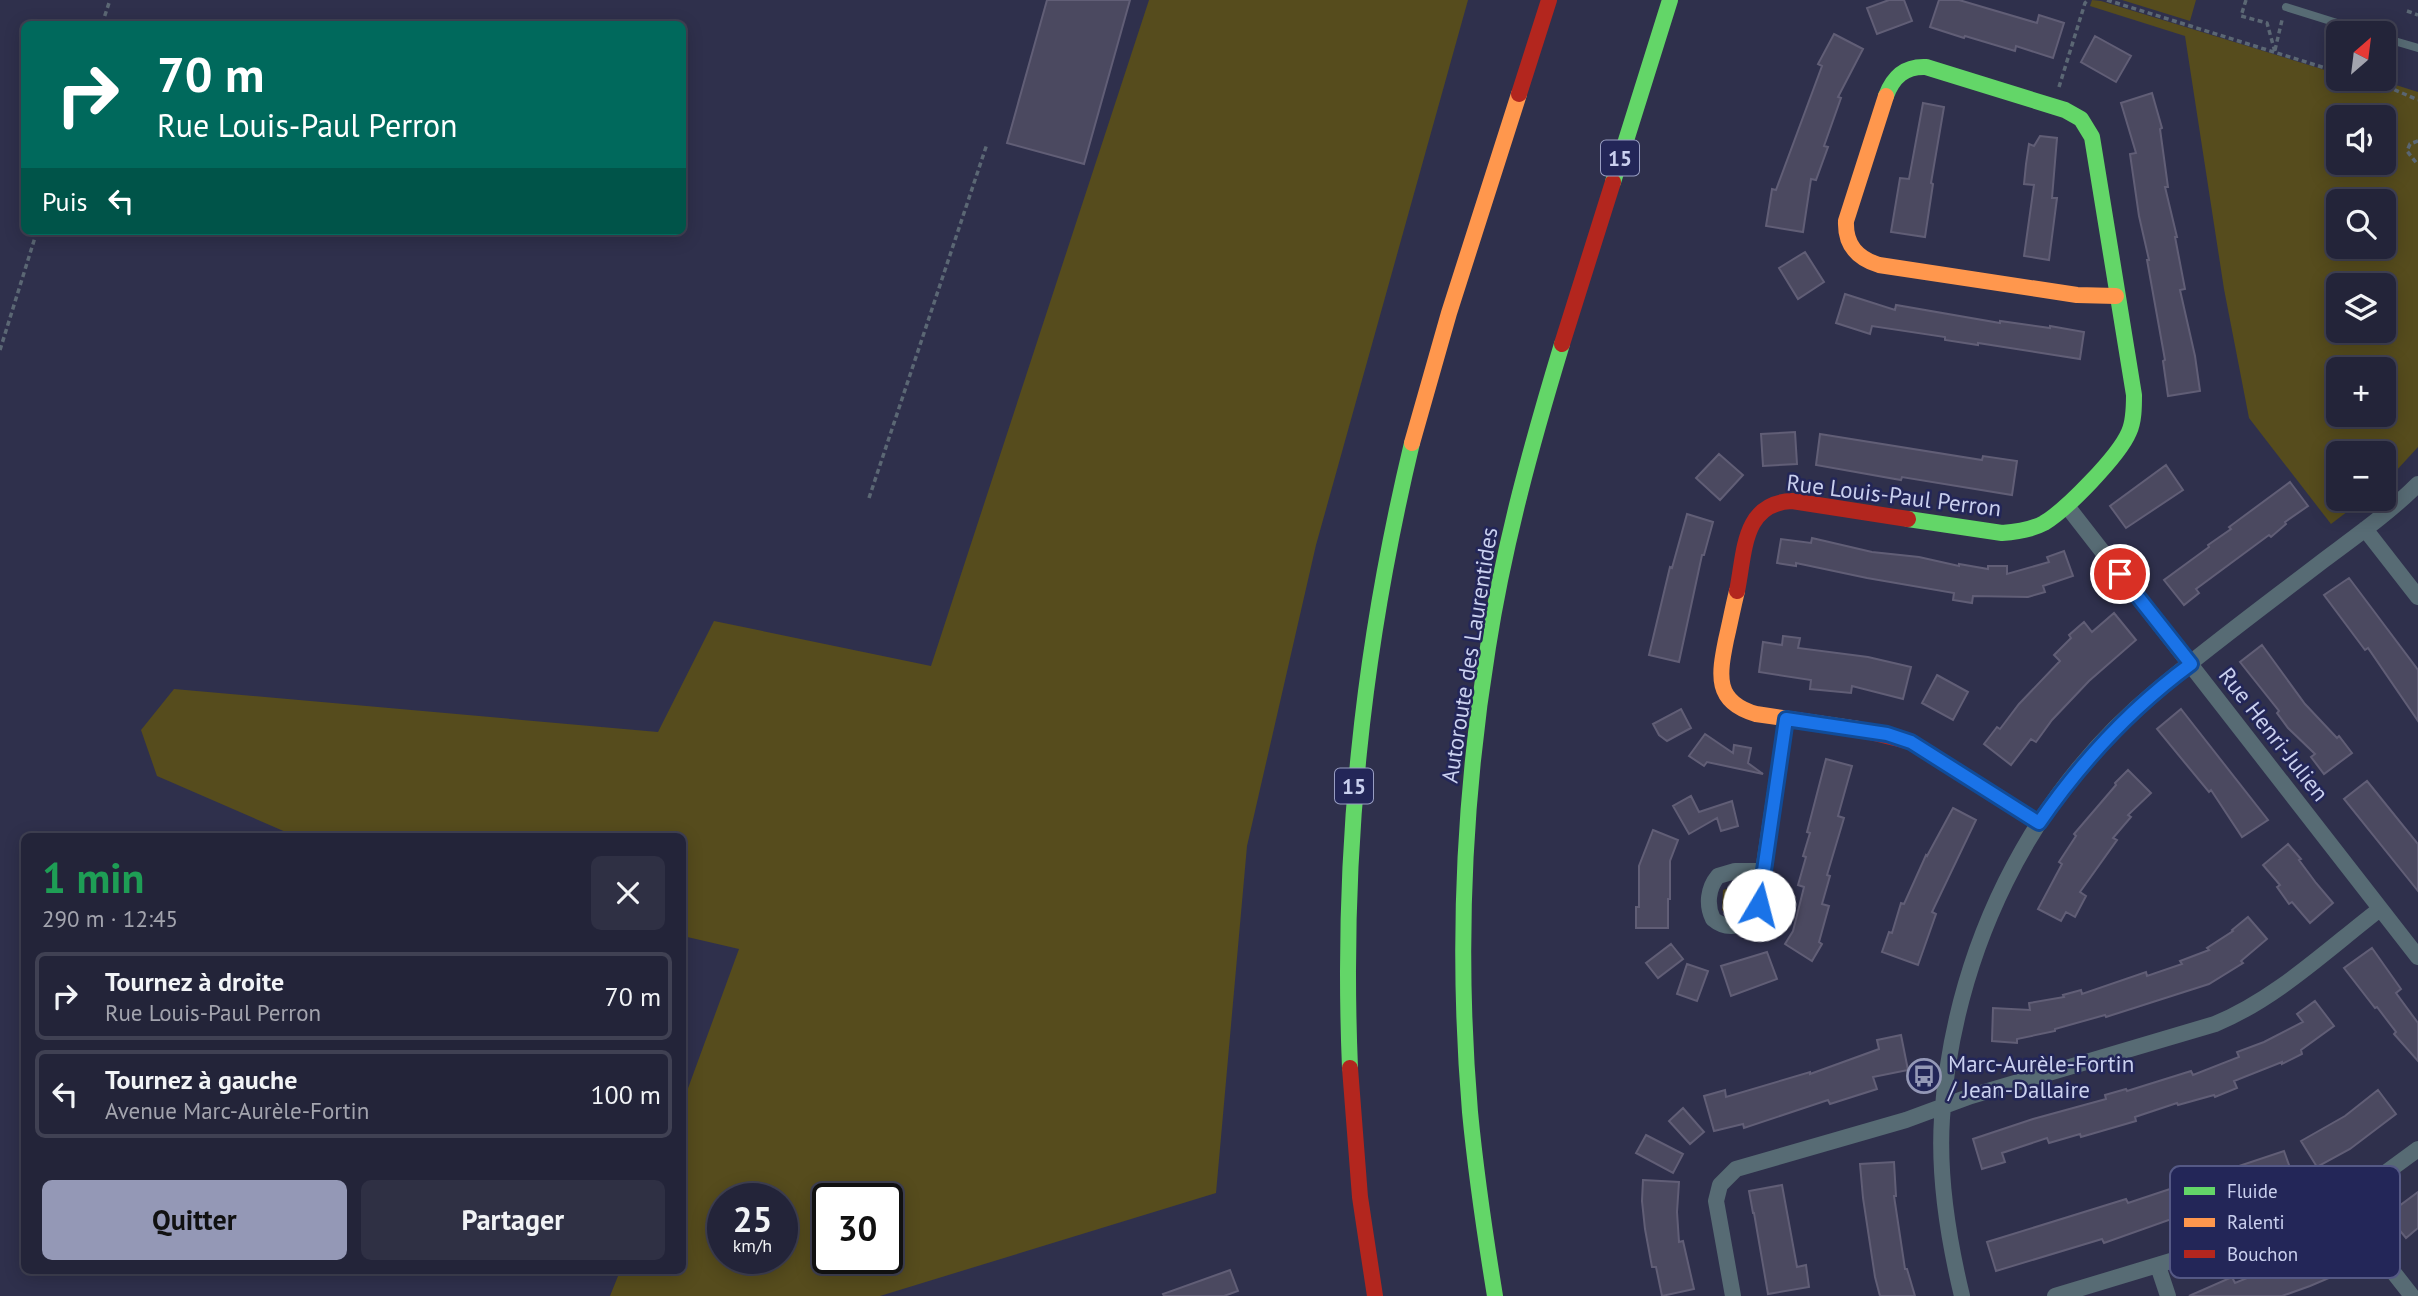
<!DOCTYPE html>
<html lang="fr">
<meta charset="utf-8">
<style>
body{margin:0;font-family:"PT Sans",sans-serif;background:#2f3044;color:#f1f3f6;height:100vh;display:flex;flex-direction:column;font-size:26px;white-space:nowrap}
*{box-sizing:border-box;margin:0}
p{font-size:23px;color:#a3a4ae}
.icon{flex:none;width:38px;height:38px;fill:none;stroke:currentColor;stroke-width:2;stroke-linecap:round;stroke-linejoin:round}
.map{position:relative;flex:1;overflow:hidden}
.panel{position:absolute;left:21px;top:833px;width:665px;height:441px;display:flex;flex-direction:column;background:#232439;border-radius:10px;box-shadow:0 4px 18px #0003,0 0 0 2px #404153}
.panel>*{flex:none}
.banner{position:absolute;left:21px;top:21px;width:665px;height:214px;border-radius:10px;box-shadow:0 4px 18px #0003,0 0 0 2px #404153;background:#00695c;color:#fff;overflow:hidden}
.needle{width:46px;rotate:28deg}
.controls{position:absolute;left:2326px;top:21px;display:grid;gap:14px}
.controls a{display:grid;place-items:center;width:70px;height:70px;border-radius:10px;background:#232439;box-shadow:0 4px 18px #0003,0 0 0 2px #404153;font-size:35px}
.speed{position:absolute;left:707px;top:1183px;display:flex;gap:14px;font-size:35px;font-weight:700;text-align:center}
.speed>*{display:grid;place-content:center;width:91px;height:91px;border-radius:50%;background:#232439;box-shadow:0 4px 18px #0003,0 0 0 2px #404153;line-height:1}
.speed small{font-size:18px;font-weight:400}
.speed .limit{border:4px solid #111;border-radius:10px;background:#fff;color:#111}
.pin{position:absolute;display:grid;place-items:center;width:60px;height:60px;color:#fff;margin:-30px;border:4px solid #fff;border-radius:50%;box-shadow:0 2px 7px #0007}
.me{position:absolute;width:77px;margin:-38px;rotate:8deg;stroke-linejoin:round;filter:drop-shadow(0 0 5px #0008)}
.turn{display:flex;align-items:center;gap:24px;height:147px;padding:0 21px;font-size:32px}
.turn .icon{width:91px;height:91px;stroke-width:2.5}
.turn b{display:block;font-size:49px;line-height:60px}
.then{display:flex;align-items:center;height:66px;padding:0 21px;background:#0003;gap:14px;font-size:26px}
.round{display:grid;place-items:center;flex:none;width:74px;height:74px;border-radius:10px;background:#2f3044}
.overview{display:flex;align-items:center;justify-content:space-between;height:119px;padding:0 21px}
h1{font-size:42px;font-weight:600;line-height:52px;color:#1e9e55}
.primary-button{display:flex;gap:14px;margin-top:auto;padding:14px 21px}
.primary-button a{flex:1;height:80px;border-radius:10px;background:#9498b6;color:#111;font-size:28px;font-weight:600;line-height:80px;text-align:center}
.primary-button a+a{background:#2f3044;color:#f1f3f6}
ul{padding:0;list-style:none}
li{display:flex;align-items:center;gap:21px;height:88px;margin:0 14px 10px;padding:0 7px;border:4px solid #404153;border-radius:10px}
li div{flex:1}
li b{display:block;font-size:26px}
li em{font-style:normal}
.map>svg:first-child{display:block}
</style>
<div class="map">
<svg width="2418" height="1296" viewBox="0 0 2418 1296">
<rect width="100%" height="100%" fill="#2f304c"/>
<path fill="#564c1d" fill-rule="evenodd" d="M 1149,0 L 1468,0 L 1316,545 L 1247,846 L 1216,1193 L 880,1296 L 610,1296 L 620,1271 L 682,1270 L 683,1102 L 739,949 L 683,936 L 682,836 L 295,836 L 157,776 L 141,730 L 174,689 L 658,732 L 714,621 L 931,666 ZM 723,1199 L 782,1199 L 782,1258 L 723,1258 ZM 828,1199 L 887,1199 L 887,1258 L 828,1258 Z
M 2092,0 L 2101,1 L 2338,74 L 2338,79 L 2377,79 L 2418,92 L 2418,447 L 2384,484 L 2384,453 L 2338,453 L 2338,499 L 2364,499 L 2331,524 L 2249,418 L 2224,289 L 2185,36 L 2090,6 ZM 2338,117 L 2384,117 L 2384,163 L 2338,163 ZM 2384,201 L 2384,247 L 2338,247 L 2338,201 ZM 2338,285 L 2384,285 L 2384,331 L 2338,331 ZM 2338,369 L 2384,369 L 2384,415 L 2338,415 Z
M 2122,0 L 2196,0 L 2190,21 Z
M 1742,883 L 1747,887 L 1743,909 L 1726,914 L 1722,910 L 1723,890 Z"/>
<path fill="#4b4960" stroke="#615e76" stroke-width="2" d="M 1047,0 L 1130,0 L 1084,164 L 1007,143 Z
M 1889,0 L 1904,0 L 1912,21 L 1877,34 L 1867,8 Z
M 1939,0 L 1959,0 L 2037,23 L 2039,15 L 2064,23 L 2053,58 L 2016,46 L 2015,51 L 1965,36 L 1964,38 L 1930,27 Z
M 1834,34 L 1863,49 L 1838,97 L 1841,98 L 1824,146 L 1828,147 L 1816,180 L 1811,179 L 1803,232 L 1766,226 L 1772,189 L 1776,190 L 1822,66 L 1818,64 Z
M 2095,36 L 2131,56 L 2116,82 L 2081,62 Z
M 2152,93 L 2162,128 L 2160,129 L 2168,187 L 2165,187 L 2177,237 L 2175,237 L 2185,289 L 2180,290 L 2195,356 L 2200,391 L 2168,396 L 2163,361 L 2165,360 L 2147,260 L 2149,260 L 2139,216 L 2130,154 L 2136,153 L 2121,103 Z
M 1923,103 L 1944,107 L 1931,183 L 1933,184 L 1925,237 L 1891,232 L 1900,178 L 1909,179 Z
M 2040,136 L 2057,138 L 2052,198 L 2057,198 L 2049,260 L 2024,256 L 2034,185 L 2024,184 L 2026,164 L 2029,144 L 2034,146 Z
M 1805,252 L 1824,282 L 1798,299 L 1779,268 Z
M 1845,294 L 1895,310 L 1896,305 L 2000,323 L 2000,321 L 2050,328 L 2050,326 L 2084,332 L 2080,359 L 1978,343 L 1978,345 L 1945,340 L 1945,337 L 1872,326 L 1870,334 L 1836,323 Z
M 1795,432 L 1797,464 L 1763,466 L 1761,434 Z
M 1820,434 L 1982,460 L 1983,456 L 2017,461 L 2012,495 L 1902,477 L 1901,480 L 1816,465 Z
M 1719,454 L 1743,475 L 1720,500 L 1696,478 Z
M 2166,465 L 2183,490 L 2126,528 L 2110,506 Z
M 2290,482 L 2308,506 L 2285,522 L 2286,524 L 2271,537 L 2269,535 L 2196,589 L 2199,593 L 2184,605 L 2164,580 L 2209,547 L 2208,545 L 2231,529 L 2229,527 Z
M 1687,514 L 1713,522 L 1704,555 L 1702,555 L 1679,662 L 1649,655 L 1670,567 L 1672,568 Z
M 1812,538 L 1872,552 L 1919,557 L 1959,566 L 1959,564 L 1988,569 L 1988,566 L 2007,566 L 2007,574 L 2049,562 L 2047,557 L 2064,551 L 2073,576 L 2043,586 L 2045,592 L 2028,597 L 1973,596 L 1972,603 L 1953,600 L 1954,593 L 1867,578 L 1796,563 L 1796,566 L 1777,563 L 1781,539 L 1811,543 Z
M 2349,578 L 2418,670 L 2418,721 L 2368,648 L 2365,650 L 2324,595 Z
M 2114,613 L 2136,640 L 2089,681 L 2052,720 L 2036,742 L 2031,739 L 2011,765 L 1984,744 L 1997,727 L 2000,729 L 2019,704 L 2060,661 L 2054,655 L 2071,638 L 2069,635 L 2084,622 L 2092,632 Z
M 1783,636 L 1800,638 L 1798,648 L 1868,657 L 1911,667 L 1903,699 L 1852,686 L 1851,693 L 1810,689 L 1811,680 L 1759,672 L 1763,642 L 1782,645 Z
M 2262,645 L 2305,704 L 2337,738 L 2339,736 L 2352,753 L 2324,774 L 2311,757 L 2315,754 L 2288,728 L 2277,713 L 2279,711 L 2240,662 Z
M 1937,675 L 1968,692 L 1953,720 L 1922,703 Z
M 1681,709 L 1691,728 L 1667,741 L 1659,735 L 1653,724 Z
M 2181,709 L 2268,820 L 2242,837 L 2211,790 L 2209,792 L 2157,729 Z
M 1705,734 L 1733,753 L 1734,745 L 1751,748 L 1748,763 L 1763,774 L 1707,762 L 1704,766 L 1689,756 Z
M 1826,759 L 1852,766 L 1838,816 L 1844,818 L 1827,875 L 1830,876 L 1822,904 L 1829,906 L 1819,942 L 1822,944 L 1812,961 L 1785,944 L 1793,931 L 1804,887 L 1798,885 L 1806,857 L 1803,856 L 1810,833 L 1807,832 Z
M 2128,770 L 2151,793 L 2128,815 L 2131,817 L 2113,838 L 2117,840 L 2080,892 L 2086,896 L 2075,917 L 2066,912 L 2061,921 L 2038,909 L 2062,864 L 2059,862 L 2076,836 L 2074,834 L 2116,785 L 2115,783 Z
M 2367,781 L 2418,844 L 2418,891 L 2344,799 Z
M 1691,796 L 1699,812 L 1732,801 L 1738,826 L 1721,831 L 1717,818 L 1689,834 L 1673,806 Z
M 1953,808 L 1976,820 L 1932,912 L 1936,914 L 1918,965 L 1882,952 L 1889,932 L 1892,933 L 1901,903 L 1904,904 L 1926,855 L 1927,856 Z
M 1653,830 L 1678,840 L 1670,861 L 1670,899 L 1668,899 L 1668,928 L 1636,928 L 1636,907 L 1639,907 L 1639,866 Z
M 2288,844 L 2301,859 L 2299,860 L 2316,883 L 2333,903 L 2310,923 L 2292,902 L 2289,904 L 2277,887 L 2280,885 L 2263,865 Z
M 2248,917 L 2267,939 L 2241,961 L 2243,963 L 2209,984 L 2106,1017 L 2105,1015 L 2055,1029 L 2055,1031 L 2017,1039 L 2017,1043 L 1992,1041 L 1993,1008 L 2030,1010 L 2029,1003 L 2064,997 L 2063,995 L 2081,990 L 2082,994 L 2146,972 L 2147,976 L 2182,964 L 2180,961 L 2209,950 L 2207,948 L 2233,931 L 2232,930 Z
M 1671,944 L 1683,959 L 1658,978 L 1646,963 Z
M 2372,948 L 2401,989 L 2396,993 L 2418,1023 L 2418,1061 L 2394,1034 L 2396,1032 L 2377,1007 L 2375,1008 L 2344,968 Z
M 1767,952 L 1777,979 L 1731,996 L 1721,966 Z
M 1687,964 L 1708,971 L 1697,1001 L 1677,994 Z
M 2315,1001 L 2334,1026 L 2301,1050 L 2302,1054 L 2282,1064 L 2282,1062 L 2234,1081 L 2237,1088 L 2215,1097 L 2214,1095 L 2178,1105 L 2177,1103 L 2135,1117 L 2136,1121 L 2081,1137 L 2080,1134 L 2049,1143 L 2047,1138 L 2002,1153 L 2005,1162 L 1982,1169 L 1973,1139 L 2033,1119 L 2106,1099 L 2105,1095 L 2126,1089 L 2127,1091 L 2191,1071 L 2193,1075 L 2239,1057 L 2237,1052 L 2264,1042 L 2303,1022 L 2297,1014 Z
M 1901,1035 L 1908,1070 L 1873,1077 L 1877,1089 L 1830,1104 L 1828,1100 L 1744,1128 L 1743,1124 L 1714,1131 L 1704,1096 L 1725,1090 L 1726,1097 L 1810,1072 L 1810,1074 L 1879,1049 L 1877,1040 Z
M 2378,1090 L 2396,1114 L 2350,1149 L 2317,1167 L 2301,1141 L 2345,1116 Z
M 1683,1108 L 1704,1132 L 1690,1144 L 1669,1121 Z
M 1646,1135 L 1683,1154 L 1673,1173 L 1636,1153 Z
M 2284,1151 L 2294,1179 L 2209,1209 L 2208,1206 L 2104,1243 L 2102,1239 L 1996,1271 L 1987,1242 L 2126,1199 L 2128,1203 Z
M 1894,1162 L 1896,1196 L 1894,1196 L 1905,1269 L 1907,1269 L 1915,1296 L 1880,1296 L 1875,1277 L 1863,1198 L 1860,1164 Z
M 1643,1180 L 1679,1182 L 1677,1212 L 1679,1242 L 1683,1241 L 1694,1289 L 1662,1296 L 1656,1267 L 1652,1267 L 1645,1229 L 1642,1201 Z
M 1782,1185 L 1797,1267 L 1806,1265 L 1809,1287 L 1768,1294 L 1754,1213 L 1753,1213 L 1749,1191 Z
M 2418,1192 L 2418,1228 L 2406,1238 L 2387,1215 Z
M 2330,1244 L 2343,1272 L 2310,1286 L 2282,1296 L 2189,1296 L 2232,1277 L 2235,1283 Z
M 1230,1270 L 1238,1291 L 1224,1296 L 1164,1296 L 1163,1294 Z"/>
<g fill="none" stroke-linecap="round" stroke-linejoin="round">
<path stroke="#5b6774" stroke-width="3.5" stroke-dasharray="5 3.5" stroke-linecap="butt" d="M 2107,0 L 2338,72
M 2246,0 L 2241,16 L 2267,23 L 2275,52
M 2407,11 L 2418,15
M 102,24 L 110,0
M 2275,50 L 2282,20
M 2362,79 L 2386,86 L 2418,100
M 2059,87 L 2085,3 L 2088,0
M 2418,141 L 2410,144 L 2407,151 L 2418,165
M 0,350 L 37,231
M 869,498 L 987,144"/>
<path stroke="#576b74" stroke-width="8" d="M 2286,7 L 2369,33
M 2384,38 L 2418,48"/>
<path stroke="#576b74" stroke-width="16" d="M 2067,506 L 2418,957
M 2365,529 L 2418,597
M 1763,871 L 1735,871 L 1718,876 C 1708,888 1706,905 1713,919 C 1727,931 1748,927 1757,911 L 1786,719
M 2343,1202 L 2361,1231 L 2412,1296
M 2158,1266 L 2168,1296
M 1733,1296 L 1716,1201 L 1720,1185 L 1736,1169 L 1906,1120 L 1971,1096 L 2215,1024 C 2276,999 2328,949 2380,909
M 1962,1296 C 1948,1238 1938,1178 1942,1118 C 1954,953 2028,796 2157,690 C 2211,645 2268,603 2324,560 C 2356,536 2389,513 2418,484
M 2055,1296 L 2270,1231 L 2317,1213 L 2358,1193 L 2418,1149"/>
<path stroke="#63d668" stroke-width="16" d="M 1886,96 C 1893,77 1905,66 1926,67 L 2065,110 L 2081,119 L 2092,137 L 2134,395 C 2134,407 2134,421 2129,432 C 2119,456 2066,510 2044,523 C 2031,530 2017,532 2002,533 L 1908,519
M 1613,182 L 1670,0
M 1350,1068 C 1341,853 1362,652 1412,443
M 1495,1296 C 1485,1235 1476,1174 1470,1112 C 1457,958 1463,800 1488,647 C 1504,544 1532,443 1562,344"/>
<path stroke="#ff974d" stroke-width="16" d="M 1886,96 L 1846,221 C 1845,245 1857,258 1879,265 L 2077,295 L 2116,296
M 1412,443 L 1449,313 L 1519,94
M 1737,591 C 1733,607 1730,623 1726,640 C 1719,675 1714,702 1756,714 L 1858,729"/>
<path stroke="#b3261e" stroke-width="16" d="M 1519,94 L 1549,0
M 1562,344 L 1613,182
M 1737,591 C 1745,553 1742,503 1792,501 L 1908,519
M 1858,729 L 1911,742 L 2039,823
M 1350,1068 L 1360,1197 L 1375,1296"/>
</g>
<g fill="none" stroke-linecap="round" stroke-linejoin="round">
<g stroke="#114b97" stroke-width="18">
<path id="route" d="M 1759,905 L 1786,719 L 1887,734 L 1911,742 L 2039,823 C 2081,762 2131,708 2191,664 L 2120,574"/>
</g>
<use href="#route" stroke="#1a73e8" stroke-width="12"/>
</g>
<defs>
<g id="bus-ring" transform="scale(1.75)"><circle r="9.5" fill="#232658" stroke="#9498b6" stroke-width="1.5"/><path d="M-5-6H5V4H4V6H2V4H-2V6H-4V4H-5ZM-3.5-4V0h7V-4ZM-3.5 1.2v1.5H-2V1.2ZM2 1.2v1.5H3.5V1.2Z" fill="#9498b6"/></g>
</defs>
<g fill-rule="evenodd">
<use href="#bus-ring" x="1924" y="1076"/>
</g>
<g text-anchor="middle" dominant-baseline="central" stroke-width="5" stroke-linejoin="round" paint-order="stroke">
<g fill="#232658" stroke="#989dc2" stroke-width="2">
<rect x="1601" y="140.5" width="38" height="35" rx="5"/>
<rect x="1335" y="768.5" width="38" height="35" rx="5"/>
</g>
<g font-size="21" font-weight="bold" fill="#cad0ef">
<text x="1620" y="158">15</text>
<text x="1354" y="786">15</text>
</g>
<g font-size="23" fill="#cad0ef" stroke="#232658">
<text transform="translate(1894 495) rotate(7)">Rue Louis-Paul Perron</text>
<text transform="translate(1469 655) rotate(-81)">Autoroute des Laurentides</text>
<text transform="translate(2274 734) rotate(52)">Rue Henri-Julien</text>
</g>
<g font-size="23" fill="#cad0ef" stroke="#232658" text-anchor="start">
<text x="1948" y="1063">Marc-Aurèle-Fortin<tspan x="1948" dy="26">/ Jean-Dallaire</tspan></text>
</g>
</g>
<rect x="2170" y="1166" width="230" height="112" rx="10" fill="#232658" stroke="#555985" stroke-width="2"/>
<rect x="2184" y="1187" width="31" height="8" fill="#63d668"/>
<rect x="2184" y="1218" width="31" height="9" fill="#ff974d"/>
<rect x="2184" y="1250" width="31" height="8" fill="#b3261e"/>
<g font-size="19" fill="#cad0ef">
<text x="2227" y="1198">Fluide</text>
<text x="2227" y="1229">Ralenti</text>
<text x="2227" y="1261">Bouchon</text>
</g>
</svg>
<div class="controls">
<a><svg class="needle" viewBox="-14 -14 28 28"><path d="M0-13l5 13h-10z" fill="#e53935"/><path d="M0 13l5-13h-10z" fill="#a3a4ae"/></svg></a>
<a><svg class="icon" aria-label="sound" viewBox="0 0 24 24"><path d="M4 9h4l5-4v14l-5-4H4zM17 9q2 3 0 6"/></svg></a>
<a><svg class="icon" aria-label="search" viewBox="0 0 24 24"><circle cx="10" cy="10" r="6"/><path d="M15 15l6 6"/></svg></a>
<a><svg class="icon" aria-label="layers" viewBox="0 0 24 24"><path d="M12 4l9 5-9 5-9-5zM3 14l9 5 9-5"/></svg></a>
<a>+</a>
<a>−</a>
</div>
<div class="speed"><div>25<small>km/h</small></div><div class="limit">30</div></div>
<div class="pin" style="left:2120px;top:574px;background:#d93025"><svg class="icon" aria-label="arrive" viewBox="0 0 24 24"><path d="M6 21V4h12l-3 4 3 4H6"/></svg></div>
<svg class="me" style="left:1759px;top:905px" viewBox="-20 -20 40 40"><circle r="19" fill="#fff"/><path d="M0-13L10 11 0 6-10 11z" fill="#1a73e8"/></svg>
<div class="banner">
<div class="turn"><svg class="icon" aria-label="right" viewBox="0 0 24 24"><path d="M7 20v-9h11M14 6l5 5-5 5"/></svg><div><b>70 m</b>Rue Louis-Paul Perron</div></div>
<div class="then">Puis<svg class="icon" aria-label="left" viewBox="0 0 24 24"><path d="M17 20v-9H6M10 6l-5 5 5 5"/></svg></div>
</div>
<section class="panel">
<div class="overview"><div><h1>1 min</h1><p>290 m · 12:45</p></div><a class="round"><svg class="icon" aria-label="close" viewBox="0 0 24 24"><path d="M6 6l12 12M18 6L6 18"/></svg></a></div>
<ul>
<li><svg class="icon" aria-label="right" viewBox="0 0 24 24"><path d="M7 20v-9h11M14 6l5 5-5 5"/></svg><div><b>Tournez à droite</b><p>Rue Louis-Paul Perron</p></div><em>70 m</em></li>
<li><svg class="icon" aria-label="left" viewBox="0 0 24 24"><path d="M17 20v-9H6M10 6l-5 5 5 5"/></svg><div><b>Tournez à gauche</b><p>Avenue Marc-Aurèle-Fortin</p></div><em>100 m</em></li>
</ul>
<div class="primary-button"><a>Quitter</a><a>Partager</a></div>
</section>
</div>
